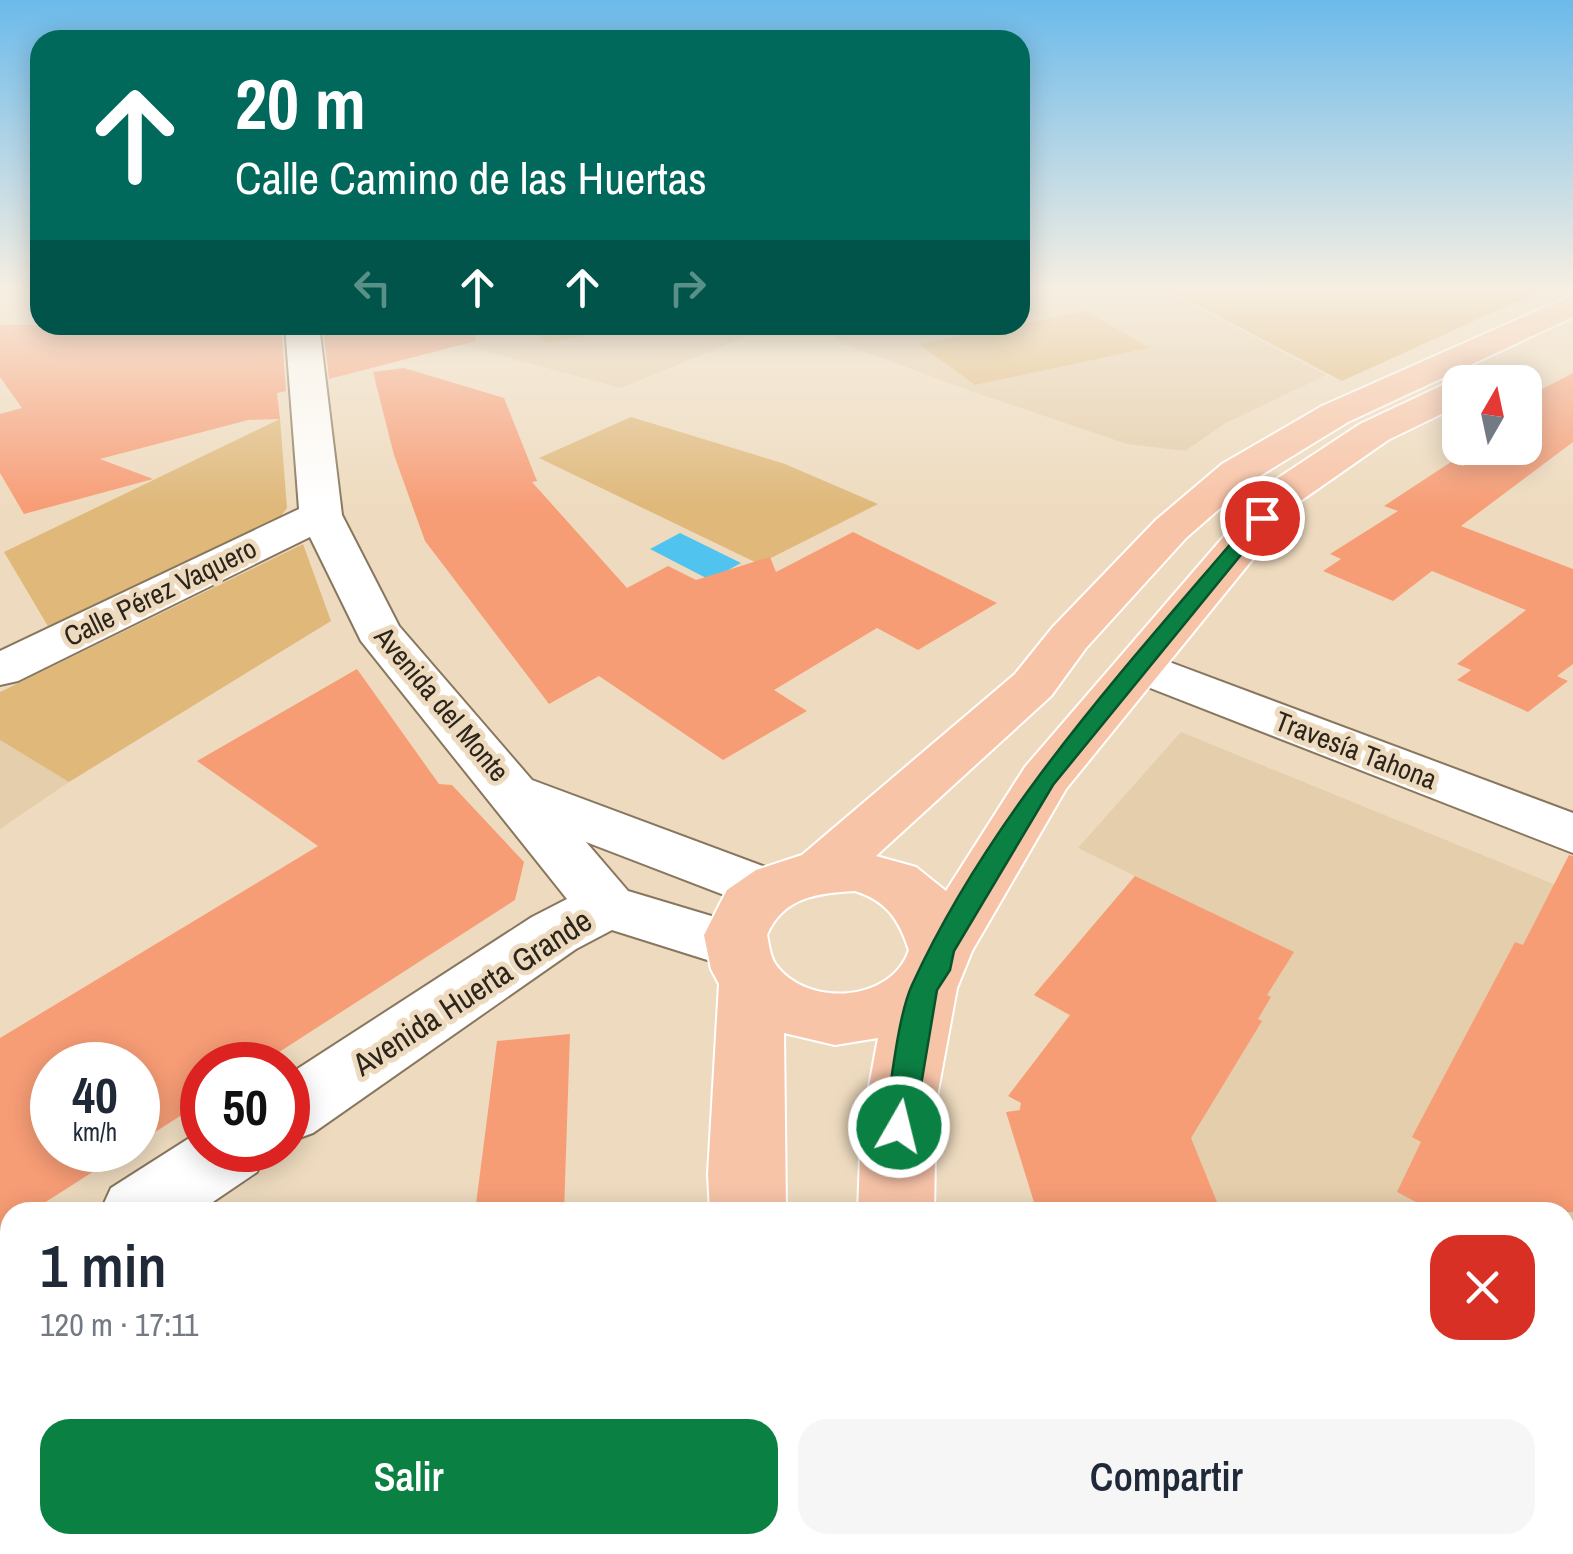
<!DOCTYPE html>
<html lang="es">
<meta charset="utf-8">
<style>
body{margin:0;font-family:"Archivo Narrow",sans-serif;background:#f6f6f7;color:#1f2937;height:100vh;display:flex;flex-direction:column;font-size:38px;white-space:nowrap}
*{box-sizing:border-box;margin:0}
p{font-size:32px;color:#747a83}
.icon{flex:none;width:55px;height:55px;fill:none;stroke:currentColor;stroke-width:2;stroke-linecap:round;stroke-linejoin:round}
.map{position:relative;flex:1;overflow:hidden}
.drawer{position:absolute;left:0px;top:1202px;width:1575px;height:352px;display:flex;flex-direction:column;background:#fff;border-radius:30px 30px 0 0;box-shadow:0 5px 25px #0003}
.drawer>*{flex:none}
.guide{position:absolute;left:30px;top:30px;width:1000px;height:305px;border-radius:30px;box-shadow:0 5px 25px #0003;background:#00695c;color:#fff;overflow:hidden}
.needle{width:65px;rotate:9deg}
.buttons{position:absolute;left:1442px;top:365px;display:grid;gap:20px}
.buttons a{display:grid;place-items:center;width:100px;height:100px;border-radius:20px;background:#fff;box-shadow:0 5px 25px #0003;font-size:50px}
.speed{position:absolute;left:30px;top:1042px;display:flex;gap:20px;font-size:50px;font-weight:700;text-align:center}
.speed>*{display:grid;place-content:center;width:130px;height:130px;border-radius:50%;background:#fff;box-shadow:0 5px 25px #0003;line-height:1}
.speed small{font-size:25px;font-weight:400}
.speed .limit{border:15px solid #d22;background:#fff;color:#111}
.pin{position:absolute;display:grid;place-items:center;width:85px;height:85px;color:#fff;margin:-42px;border:5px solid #fff;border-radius:50%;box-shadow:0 2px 10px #0007}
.me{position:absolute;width:110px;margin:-55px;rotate:8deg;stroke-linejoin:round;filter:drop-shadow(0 0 8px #0008)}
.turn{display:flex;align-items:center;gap:35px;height:210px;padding:0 40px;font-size:45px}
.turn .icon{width:130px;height:130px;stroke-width:2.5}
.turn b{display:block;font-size:70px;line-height:85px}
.lanes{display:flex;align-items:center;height:95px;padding:0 40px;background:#0003;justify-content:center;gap:50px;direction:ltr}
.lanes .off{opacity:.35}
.round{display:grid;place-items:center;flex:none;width:105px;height:105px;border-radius:30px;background:#f6f6f7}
.head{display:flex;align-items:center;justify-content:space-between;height:170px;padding:0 40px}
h1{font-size:60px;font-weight:600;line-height:75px}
.primary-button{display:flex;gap:20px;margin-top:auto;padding:20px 40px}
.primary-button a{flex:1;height:115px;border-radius:30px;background:#0b8043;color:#fff;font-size:40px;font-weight:600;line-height:115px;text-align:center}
.primary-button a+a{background:#f6f6f7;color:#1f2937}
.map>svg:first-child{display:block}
</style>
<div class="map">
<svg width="1573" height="1554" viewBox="0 0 1573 1554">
<rect width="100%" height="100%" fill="#eedbbf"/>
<path fill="#e5ceab" d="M 1020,289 L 1163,289 L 1326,375 L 1224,424 L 1185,451 L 1127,444 L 971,391 L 841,343 L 827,325 L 1020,325 Z
M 387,325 L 774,325 L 621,388 Z
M 1181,732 L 1573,892 L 1573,1554 L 1539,1554 L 1525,1545 L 1565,1545 L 1565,1212 L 1053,1212 L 1019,1107 L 1082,1023 L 1034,995 L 1135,876 L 1078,848 Z
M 0,740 L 69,782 L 0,829 Z
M 10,1353 L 10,1519 L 0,1519 L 0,1361 Z"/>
<path fill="#dfb87a" d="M 1167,289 L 1544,289 L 1342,381 Z
M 1087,311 L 1149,348 L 975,385 L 919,344 Z
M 530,325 L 639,325 L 546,343 Z
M 631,417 L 785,464 L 878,504 L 759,564 L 539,458 Z
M 280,419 L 287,508 L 281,516 L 49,628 L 4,552 Z
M 303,544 L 331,621 L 69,782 L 0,740 L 0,692 Z"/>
<path fill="#51c3ef" d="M 680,533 L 741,563 L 710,580 L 650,549 Z"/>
<path fill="#f79d76" d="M 0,325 L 281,325 L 286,391 L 277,393 L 280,419 L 248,420 L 100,459 L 153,479 L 24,514 L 0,473 L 0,414 L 22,408 L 0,377 Z
M 323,325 L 474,325 L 476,341 L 329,379 Z
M 404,368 L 504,398 L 537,481 L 532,482 L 627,588 L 668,566 L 696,580 L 770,557 L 776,572 L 853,532 L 997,603 L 918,650 L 877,628 L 774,690 L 807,711 L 723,760 L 599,676 L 549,704 L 425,541 L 394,455 L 373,372 Z
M 1573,373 L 1573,442 L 1461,526 L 1573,569 L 1573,664 L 1557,676 L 1568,681 L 1528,712 L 1457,680 L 1471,670 L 1457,664 L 1526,610 L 1432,571 L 1393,601 L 1323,571 L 1341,559 L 1330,554 L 1398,511 L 1384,506 L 1451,462 L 1463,466 L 1498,448 L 1525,448 L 1525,398 Z
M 357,669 L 439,784 L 452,785 L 524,862 L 515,900 L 259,1065 L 202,1065 L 202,1102 L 138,1143 L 138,1065 L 52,1065 L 52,1150 L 127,1150 L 30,1212 L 10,1212 L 10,1226 L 0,1232 L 0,1038 L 318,846 L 197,761 Z
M 1569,855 L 1573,856 L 1573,1212 L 1435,1212 L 1397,1192 L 1421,1142 L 1412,1137 L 1515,942 L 1523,945 Z
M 1135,876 L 1294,952 L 1267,995 L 1271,997 L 1258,1019 L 1262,1021 L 1191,1138 L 1221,1212 L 1037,1212 L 1006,1112 L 1020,1110 L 1021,1103 L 1008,1096 L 1070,1015 L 1034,995 Z
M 570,1034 L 564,1212 L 475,1212 L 497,1041 Z"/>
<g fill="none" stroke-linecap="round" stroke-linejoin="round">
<g stroke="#88775e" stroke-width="4">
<path id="minor" d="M 285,325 L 319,325 L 342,515 L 399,626 L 532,780 L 787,875 L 796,890 L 787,905 L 766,911 L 586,842 L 628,891 L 758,930 L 768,946 L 758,962 L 736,969 L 612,930 L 576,949 L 313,1133 L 288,1142 L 288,1075 L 532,917 L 567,899 L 361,641 L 310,537 L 18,681 L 0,685 L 0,651 L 299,509 Z
M 1140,651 L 1573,813 L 1573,853 L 1122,677 L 1115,666 L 1122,655 Z
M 202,1130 L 202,1150 L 267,1150 L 257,1172 L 198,1212 L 100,1212 L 111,1188 Z
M 10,1261 L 10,1339 L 0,1343 L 0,1265 Z"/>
</g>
<g stroke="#fff" stroke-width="4">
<path id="major" d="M 1573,295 L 1573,317 L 1348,422 L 1250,482 L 1186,538 L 1086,648 L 1051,696 L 876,856 L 916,867 L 946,891 L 1025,767 L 1269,484 L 1360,424 L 1447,383 L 1470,382 L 1460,382 L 1460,405 L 1388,440 L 1299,502 L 1066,789 L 972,951 L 957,988 L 936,1102 L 934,1212 L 858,1212 L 861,1130 L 878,1038 L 835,1045 L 784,1033 L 786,1212 L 710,1212 L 708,1174 L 719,984 L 711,969 L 704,935 L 727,890 L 756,870 L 802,855 L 1015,674 L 1052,628 L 1156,520 L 1222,464 L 1322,406 ZM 855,891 C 887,901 899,920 909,950 C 892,1002 808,1008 776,965 C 770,957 769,944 767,935 C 783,897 818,893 855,891 Z
M 738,1545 L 830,1545 L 831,1554 L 739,1554 Z
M 915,1545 L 1007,1545 L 1009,1554 L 917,1554 Z"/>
</g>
<use href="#minor" fill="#fff" fill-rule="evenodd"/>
<use href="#major" fill="#f8c4a8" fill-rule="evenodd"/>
</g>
<linearGradient id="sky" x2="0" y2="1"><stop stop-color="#6bbaeb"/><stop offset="0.57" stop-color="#f7efe2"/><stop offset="1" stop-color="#f7efe2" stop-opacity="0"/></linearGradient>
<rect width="1573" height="507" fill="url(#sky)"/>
<path fill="#0b8043" stroke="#07532c" stroke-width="2.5" d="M 1256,514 L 1271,518 L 1053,785 L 954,951 L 950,970 L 937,990 L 914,1127 L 910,1136 L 899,1139 L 888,1136 L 884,1127 C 891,1089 897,1018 912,985 C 993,808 1131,662 1256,514 Z"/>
<g text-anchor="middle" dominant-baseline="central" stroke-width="10" stroke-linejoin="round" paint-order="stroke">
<g font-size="28" fill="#2c251b" stroke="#eedbbf">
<text transform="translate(160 592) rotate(-26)">Calle Pérez Vaquero</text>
<text transform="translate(442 704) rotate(50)">Avenida del Monte</text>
<text transform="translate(1356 750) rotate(21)">Travesía Tahona</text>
</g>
<g font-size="32" fill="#2c251b" stroke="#eedbbf">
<text transform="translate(472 992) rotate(-33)">Avenida Huerta Grande</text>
</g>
</g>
</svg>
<div class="buttons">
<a><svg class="needle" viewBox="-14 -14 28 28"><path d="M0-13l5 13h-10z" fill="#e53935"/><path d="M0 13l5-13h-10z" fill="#747a83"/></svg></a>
</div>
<div class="speed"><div>40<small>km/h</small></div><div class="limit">50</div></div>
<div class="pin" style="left:1262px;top:518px;background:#d93025"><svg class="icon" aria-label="arrive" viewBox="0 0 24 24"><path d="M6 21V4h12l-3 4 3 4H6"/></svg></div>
<svg class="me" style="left:899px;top:1127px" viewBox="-20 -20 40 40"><circle r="17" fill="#0b8043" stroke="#fff" stroke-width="3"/><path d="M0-11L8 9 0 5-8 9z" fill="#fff"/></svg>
<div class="guide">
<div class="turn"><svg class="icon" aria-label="ahead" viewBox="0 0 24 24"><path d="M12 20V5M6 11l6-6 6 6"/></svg><div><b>20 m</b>Calle Camino de las Huertas</div></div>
<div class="lanes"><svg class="icon off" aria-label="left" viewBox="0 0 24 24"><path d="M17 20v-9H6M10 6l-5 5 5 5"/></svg><svg class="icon" aria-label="ahead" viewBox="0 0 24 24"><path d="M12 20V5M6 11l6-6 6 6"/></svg><svg class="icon" aria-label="ahead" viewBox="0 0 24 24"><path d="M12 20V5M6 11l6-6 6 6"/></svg><svg class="icon off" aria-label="right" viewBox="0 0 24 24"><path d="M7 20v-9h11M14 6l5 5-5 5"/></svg></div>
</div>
<section class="drawer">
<div class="head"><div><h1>1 min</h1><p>120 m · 17:11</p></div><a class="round" style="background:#d93025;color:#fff"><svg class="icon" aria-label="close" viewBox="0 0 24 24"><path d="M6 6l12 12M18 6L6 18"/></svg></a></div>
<div class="primary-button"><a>Salir</a><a>Compartir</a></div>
</section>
</div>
